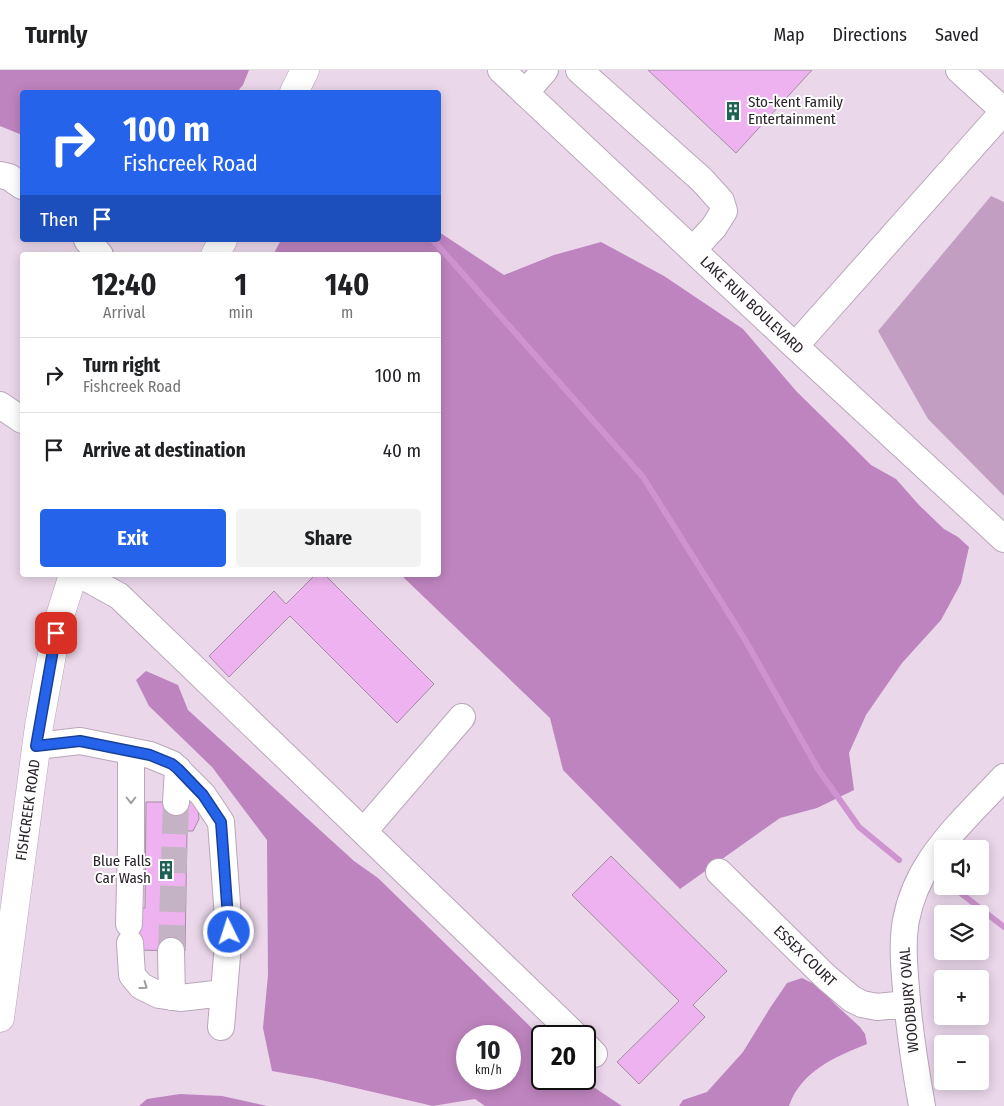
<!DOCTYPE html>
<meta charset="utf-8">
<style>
body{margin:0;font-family:"Fira Sans Condensed",sans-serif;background:#f2f2f2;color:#202124;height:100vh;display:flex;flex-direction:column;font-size:19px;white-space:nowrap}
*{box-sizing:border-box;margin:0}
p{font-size:16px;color:#757577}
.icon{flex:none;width:28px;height:28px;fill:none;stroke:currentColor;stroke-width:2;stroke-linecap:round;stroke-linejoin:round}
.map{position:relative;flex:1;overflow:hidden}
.sheet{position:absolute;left:20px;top:182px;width:421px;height:325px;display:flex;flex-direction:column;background:#fff;border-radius:5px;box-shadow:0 2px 12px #0003}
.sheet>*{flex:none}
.top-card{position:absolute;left:20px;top:20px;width:421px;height:152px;border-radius:5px;box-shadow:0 2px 12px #0003;background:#2563eb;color:#fff;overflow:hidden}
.fabs{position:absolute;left:934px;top:770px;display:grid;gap:10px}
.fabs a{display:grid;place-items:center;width:55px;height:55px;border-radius:5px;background:#fff;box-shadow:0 2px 12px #0003;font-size:25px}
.speed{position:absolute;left:456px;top:955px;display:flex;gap:10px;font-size:25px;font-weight:700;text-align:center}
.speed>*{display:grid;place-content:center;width:65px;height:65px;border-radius:50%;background:#fff;box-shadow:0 2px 12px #0003;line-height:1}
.speed small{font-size:12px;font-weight:400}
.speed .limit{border:2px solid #111;border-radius:8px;background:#fff;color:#111}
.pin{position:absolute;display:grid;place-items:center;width:42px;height:42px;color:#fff;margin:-21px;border-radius:10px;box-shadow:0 2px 8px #0006}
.me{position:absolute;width:55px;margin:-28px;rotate:356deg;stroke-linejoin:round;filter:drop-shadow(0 0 4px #0008)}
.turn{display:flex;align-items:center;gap:18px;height:105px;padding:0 20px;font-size:22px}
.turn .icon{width:65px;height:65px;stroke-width:2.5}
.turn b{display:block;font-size:35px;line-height:42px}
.then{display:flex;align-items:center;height:48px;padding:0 20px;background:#0003;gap:10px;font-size:19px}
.eta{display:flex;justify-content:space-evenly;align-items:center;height:85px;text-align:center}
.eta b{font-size:30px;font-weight:700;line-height:35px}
.cta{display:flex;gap:10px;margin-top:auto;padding:10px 20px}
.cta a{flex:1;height:58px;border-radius:5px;background:#2563eb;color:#fff;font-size:20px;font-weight:700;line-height:58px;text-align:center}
.cta a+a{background:#f2f2f2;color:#202124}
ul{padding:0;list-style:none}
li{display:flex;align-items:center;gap:15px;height:75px;padding:0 20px;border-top:1px solid #e0e0e0}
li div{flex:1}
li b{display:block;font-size:19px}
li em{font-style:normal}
header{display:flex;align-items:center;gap:30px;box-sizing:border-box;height:70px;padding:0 25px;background:#fff;border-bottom:1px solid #e0e0e0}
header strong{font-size:24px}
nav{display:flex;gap:28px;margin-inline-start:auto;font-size:18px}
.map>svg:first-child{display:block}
</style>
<header>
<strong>Turnly</strong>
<nav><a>Map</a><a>Directions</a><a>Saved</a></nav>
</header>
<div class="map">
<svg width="1004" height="1036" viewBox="0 0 1004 1036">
<rect width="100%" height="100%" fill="#ead7ea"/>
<path fill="#c29fc2" d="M 991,126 L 1004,132 L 1004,426 L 928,349 L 878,261 Z"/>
<path fill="#be84bf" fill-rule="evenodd" d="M 0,0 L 249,0 L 243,15 L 237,22 L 22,22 L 22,65 L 0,56 Z
M 439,162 L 504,205 L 554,185 L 601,172 L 664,206 L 743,259 L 797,322 L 843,367 L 871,395 L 896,409 L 919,435 L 944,459 L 958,467 L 969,477 L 961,513 L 941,550 L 902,593 L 866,645 L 849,683 L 854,720 L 817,738 L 780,748 L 680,819 L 563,700 L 550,648 L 401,505 L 439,505 L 439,185 L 273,185 L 281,170 L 439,170 Z
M 146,601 L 178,615 L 188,640 L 354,791 L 378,808 L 542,968 L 542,1009 L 584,1009 L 592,1016 L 622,1036 L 485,1036 L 475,1029 L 433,1036 L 317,1009 L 272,1001 L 263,958 L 268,905 L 267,770 L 212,697 L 149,636 L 136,610 ZM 468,966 L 510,966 L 510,1009 L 468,1009 Z
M 802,908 L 818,916 L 836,935 L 860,957 L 865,964 L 867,974 C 835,987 801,1001 789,1036 L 679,1036 L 683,1030 L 707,1022 L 743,982 L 770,938 L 787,913 Z
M 180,1024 L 222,1026 L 267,1036 L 139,1036 L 147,1029 Z"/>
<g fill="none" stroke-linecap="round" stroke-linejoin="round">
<path stroke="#cf94d0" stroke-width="6" d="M 433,170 L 643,407 L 744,568 L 818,699 L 859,757 L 899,790
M 953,817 L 1004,857"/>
</g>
<path fill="#efb2f0" stroke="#a08ea0" d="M 648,0 L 812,0 L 736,83 Z
M 315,505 L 325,505 L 434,614 L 397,653 L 290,546 L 229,607 L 209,586 L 274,521 L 286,534 Z
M 146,732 L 193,732 L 198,741 L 199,749 L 193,761 L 187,761 L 185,881 L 138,880 L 138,838 L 145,838 Z
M 611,786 L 727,901 L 693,935 L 705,947 L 639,1014 L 617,992 L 679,931 L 572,825 Z"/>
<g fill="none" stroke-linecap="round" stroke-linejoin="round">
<path stroke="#c4b3c4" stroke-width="26" stroke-dasharray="26 13" stroke-linecap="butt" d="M 171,881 L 176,732"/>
<g stroke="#b9a7b9" stroke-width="28">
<path id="minor" d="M 501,0 L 795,276 L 1004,469
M 579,0 L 702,110 L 721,131 L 724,141 L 714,157 L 693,180
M 959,0 L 1004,41
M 525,23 L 545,0
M 0,105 L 9,107 L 22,116
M 87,170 L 100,185
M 795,276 L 1004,41
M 0,335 L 22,350
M 81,505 L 119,526 L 576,966
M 37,676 L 80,671 L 150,685 L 172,694 L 203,725 L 221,752 L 229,862 L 221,957
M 176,732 L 178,699
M 364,761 L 462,647
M 719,802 L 826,907 L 852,929 L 862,934 L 877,937 L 907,934
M 129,854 L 131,774 L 131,681
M 130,873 L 132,905 L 141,916 L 159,925 L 180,928 L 224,923
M 171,881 L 172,927
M 585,975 L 594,984
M 922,1036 C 915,997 909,958 906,919 C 904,896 902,872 906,850 C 910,829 919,808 931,790 C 951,760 979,734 1004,707"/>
</g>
<g stroke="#b9a7b9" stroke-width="29">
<path id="major" d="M 294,22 L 305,0
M 215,185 L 223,170
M 0,948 L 39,656 L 53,579 L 60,546 L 73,505"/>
</g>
<use href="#minor" stroke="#fff" stroke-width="26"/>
<use href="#major" stroke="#fff" stroke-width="28"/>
</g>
<defs><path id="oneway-chevron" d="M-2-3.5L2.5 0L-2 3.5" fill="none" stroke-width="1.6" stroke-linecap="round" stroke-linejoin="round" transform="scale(1.25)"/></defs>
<g stroke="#9f9c9f">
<use href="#oneway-chevron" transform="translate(131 730) rotate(90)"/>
<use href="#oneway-chevron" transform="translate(144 916) rotate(36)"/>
</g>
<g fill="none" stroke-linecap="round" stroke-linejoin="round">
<g stroke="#184099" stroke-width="12">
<path id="route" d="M 56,563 L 53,580 L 36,676 L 80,671 L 150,685 L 172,694 L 178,699 L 203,725 L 221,752 L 229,862"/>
</g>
<use href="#route" stroke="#2563eb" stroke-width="9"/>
</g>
<defs>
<g id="building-bare" transform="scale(1.5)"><path d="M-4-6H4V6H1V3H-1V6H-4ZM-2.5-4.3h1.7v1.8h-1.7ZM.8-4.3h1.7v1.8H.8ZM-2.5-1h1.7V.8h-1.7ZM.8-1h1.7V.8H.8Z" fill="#1d6254" stroke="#fff" stroke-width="2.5" paint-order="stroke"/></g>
</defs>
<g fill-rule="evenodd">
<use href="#building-bare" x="733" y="41"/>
<use href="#building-bare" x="166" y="800"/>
</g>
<g text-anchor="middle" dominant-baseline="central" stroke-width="4" stroke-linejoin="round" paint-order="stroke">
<g font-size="15" fill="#2a232a" stroke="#fff" text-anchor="start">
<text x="748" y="32">Sto-kent Family<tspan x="748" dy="17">Entertainment</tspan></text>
<text x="151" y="791" text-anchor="end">Blue Falls<tspan x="151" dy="17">Car Wash</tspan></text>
</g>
<g font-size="15" fill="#2a232a" stroke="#fff">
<text transform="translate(752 235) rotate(43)">LAKE RUN BOULEVARD</text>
<text transform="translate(28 740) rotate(-82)">FISHCREEK ROAD</text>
<text transform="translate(805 886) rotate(44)">ESSEX COURT</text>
<text transform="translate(909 930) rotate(-95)">WOODBURY OVAL</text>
</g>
</g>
</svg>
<div class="fabs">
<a><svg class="icon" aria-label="sound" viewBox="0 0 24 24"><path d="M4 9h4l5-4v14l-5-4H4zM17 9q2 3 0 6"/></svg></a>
<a><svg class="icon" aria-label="layers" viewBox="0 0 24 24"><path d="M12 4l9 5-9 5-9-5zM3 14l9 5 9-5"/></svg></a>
<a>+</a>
<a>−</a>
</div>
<div class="speed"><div>10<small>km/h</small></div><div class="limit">20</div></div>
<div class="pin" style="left:56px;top:563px;background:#d93025"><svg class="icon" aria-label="arrive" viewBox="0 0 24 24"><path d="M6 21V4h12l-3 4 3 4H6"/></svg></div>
<svg class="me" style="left:229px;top:862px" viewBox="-20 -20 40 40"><circle r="17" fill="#2563eb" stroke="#fff" stroke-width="3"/><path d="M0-11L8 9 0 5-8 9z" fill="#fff"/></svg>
<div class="top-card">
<div class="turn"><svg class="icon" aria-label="right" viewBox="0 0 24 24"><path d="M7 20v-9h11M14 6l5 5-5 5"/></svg><div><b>100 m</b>Fishcreek Road</div></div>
<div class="then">Then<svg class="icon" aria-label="arrive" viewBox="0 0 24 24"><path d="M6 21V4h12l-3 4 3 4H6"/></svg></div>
</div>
<section class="sheet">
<div class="eta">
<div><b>12:40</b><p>Arrival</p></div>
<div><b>1</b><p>min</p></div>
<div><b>140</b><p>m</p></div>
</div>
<ul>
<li><svg class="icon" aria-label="right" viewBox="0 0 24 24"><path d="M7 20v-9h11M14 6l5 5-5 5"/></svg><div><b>Turn right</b><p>Fishcreek Road</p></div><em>100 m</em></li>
<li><svg class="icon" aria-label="arrive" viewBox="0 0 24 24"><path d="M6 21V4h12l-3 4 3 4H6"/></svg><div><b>Arrive at destination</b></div><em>40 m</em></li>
</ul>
<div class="cta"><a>Exit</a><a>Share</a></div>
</section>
</div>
